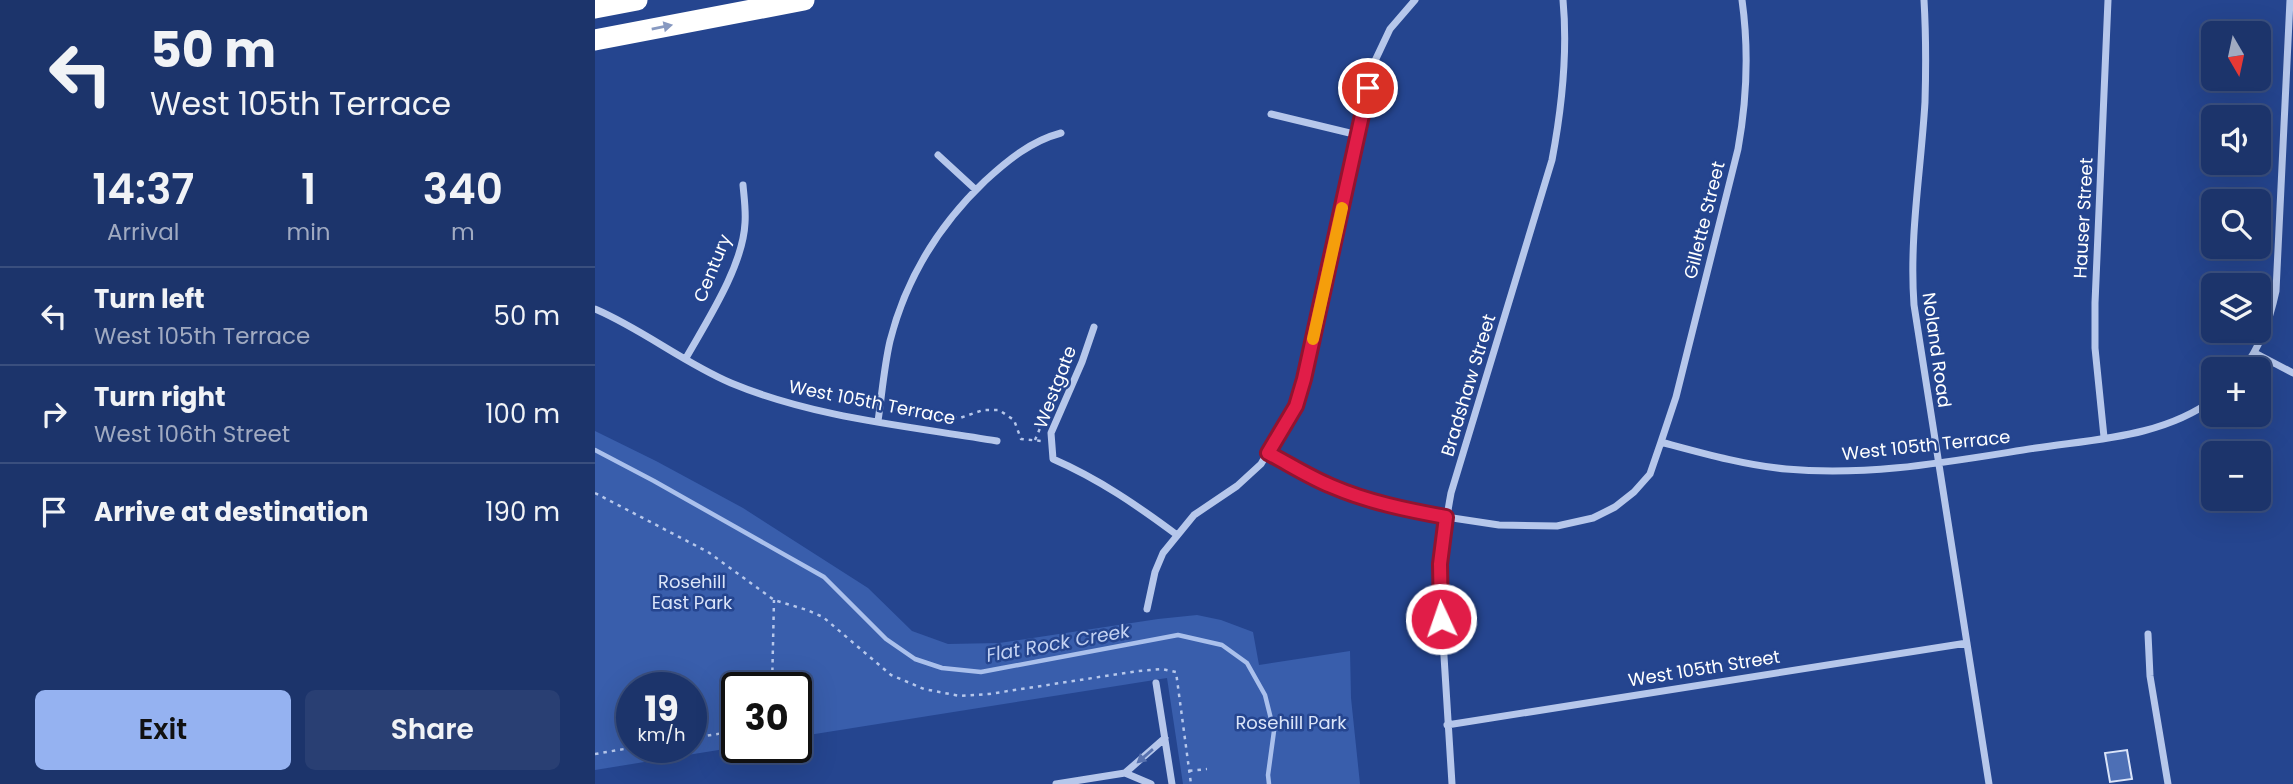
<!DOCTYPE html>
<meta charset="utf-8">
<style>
body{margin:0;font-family:Poppins,sans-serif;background:#293f73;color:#f1f3f6;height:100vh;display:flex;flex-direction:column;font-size:26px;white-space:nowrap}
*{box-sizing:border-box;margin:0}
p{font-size:23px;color:#a0aac1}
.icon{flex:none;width:38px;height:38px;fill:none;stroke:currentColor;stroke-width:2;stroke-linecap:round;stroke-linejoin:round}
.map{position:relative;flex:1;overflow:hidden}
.details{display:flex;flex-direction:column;background:#1c346b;width:595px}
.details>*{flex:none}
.banner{background:#1c346b;color:#f1f3f6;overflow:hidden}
.needle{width:46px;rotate:171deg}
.tools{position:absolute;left:1606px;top:21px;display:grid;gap:14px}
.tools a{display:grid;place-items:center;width:70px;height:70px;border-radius:10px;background:#1c346b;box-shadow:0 7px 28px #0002,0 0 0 2px #3a4f7e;font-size:35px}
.speed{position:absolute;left:21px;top:672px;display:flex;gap:14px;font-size:35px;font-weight:700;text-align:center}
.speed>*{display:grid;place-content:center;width:91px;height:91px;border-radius:50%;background:#1c346b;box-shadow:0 7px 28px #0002,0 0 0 2px #3a4f7e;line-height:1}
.speed small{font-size:18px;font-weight:400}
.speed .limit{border:4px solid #111;border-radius:10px;background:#fff;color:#111}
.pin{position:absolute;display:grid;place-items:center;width:60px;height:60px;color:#fff;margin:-30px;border:4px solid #fff;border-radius:50%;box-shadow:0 2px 7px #0007}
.me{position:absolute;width:77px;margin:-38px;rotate:357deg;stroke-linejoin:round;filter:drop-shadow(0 0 5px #0008)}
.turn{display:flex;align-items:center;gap:24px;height:147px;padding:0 35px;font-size:32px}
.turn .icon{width:91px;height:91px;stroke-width:2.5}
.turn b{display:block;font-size:49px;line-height:60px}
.eta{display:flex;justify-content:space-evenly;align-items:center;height:119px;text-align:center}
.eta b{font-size:42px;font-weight:600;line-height:49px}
.primary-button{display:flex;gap:14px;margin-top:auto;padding:14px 35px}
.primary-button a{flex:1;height:80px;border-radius:10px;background:#95b2f1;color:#111;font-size:28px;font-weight:600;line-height:80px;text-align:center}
.primary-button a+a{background:#293f73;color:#f1f3f6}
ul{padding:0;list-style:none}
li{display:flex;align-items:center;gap:21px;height:98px;padding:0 35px;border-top:2px solid #3a4f7e}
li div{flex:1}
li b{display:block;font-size:26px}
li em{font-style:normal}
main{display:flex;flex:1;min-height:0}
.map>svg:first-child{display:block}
</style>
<main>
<section class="details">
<div class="banner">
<div class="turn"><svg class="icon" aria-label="left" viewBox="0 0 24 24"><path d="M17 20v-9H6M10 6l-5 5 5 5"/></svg><div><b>50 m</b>West 105th Terrace</div></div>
</div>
<div class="eta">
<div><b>14:37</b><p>Arrival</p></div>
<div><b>1</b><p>min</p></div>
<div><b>340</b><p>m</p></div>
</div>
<ul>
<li><svg class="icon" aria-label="left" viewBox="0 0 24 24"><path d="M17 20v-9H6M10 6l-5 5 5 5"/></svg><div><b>Turn left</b><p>West 105th Terrace</p></div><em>50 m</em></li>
<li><svg class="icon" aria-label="right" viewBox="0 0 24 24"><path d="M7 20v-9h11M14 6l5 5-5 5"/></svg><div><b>Turn right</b><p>West 106th Street</p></div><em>100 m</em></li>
<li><svg class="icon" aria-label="arrive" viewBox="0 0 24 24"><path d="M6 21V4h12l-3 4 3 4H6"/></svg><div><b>Arrive at destination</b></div><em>190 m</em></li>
</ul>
<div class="primary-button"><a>Exit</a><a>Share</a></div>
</section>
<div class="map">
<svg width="1698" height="784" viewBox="0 0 1698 784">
<rect width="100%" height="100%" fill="#25458f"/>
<path fill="#395eac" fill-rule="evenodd" d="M 0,431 L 61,461 L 148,508 L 273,588 L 317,631 L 353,644 L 404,643 L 563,619 L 602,615 L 626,620 L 658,632 L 664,665 L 755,651 L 756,698 L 765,784 L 588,784 L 572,678 L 201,737 L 201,688 L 142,688 L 142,747 L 0,770 ZM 37,688 L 96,688 L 96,747 L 37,747 Z"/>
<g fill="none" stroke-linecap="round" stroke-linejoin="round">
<path stroke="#aac0ec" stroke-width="4.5" d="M 0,450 L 59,481 L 229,577 L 291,639 L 320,659 L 347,668 L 386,672 L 583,635 L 627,645 L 652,663 L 670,695 L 679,731 L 673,775 L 674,784"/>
</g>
<path fill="#4d6fb5" stroke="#dae4f9" stroke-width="2" d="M 1532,750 L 1537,779 L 1515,782 L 1510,753 Z"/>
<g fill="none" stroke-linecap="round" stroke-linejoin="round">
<path stroke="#b6c7eb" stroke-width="2.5" stroke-dasharray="3.5 5" stroke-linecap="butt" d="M 299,409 L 365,418 L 388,410 L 404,410 L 419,420 L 426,439 L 446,441
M 440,440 L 457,400
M 0,493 L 113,552 L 179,600 L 212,610 L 228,617 L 296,675 L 329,689 L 365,696 L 394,694 L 543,671 L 567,669 L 581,672 L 596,784
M 177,688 L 179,600
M 96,738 L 142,731
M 0,754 L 41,747
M 594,771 L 612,769"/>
<path stroke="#b6c7eb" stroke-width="7" d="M 1329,0 C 1331,34 1331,68 1330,102 C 1326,170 1314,237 1319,305 L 1394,784
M 676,114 L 763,135
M 343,155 L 381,190
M 0,309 C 47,329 89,363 136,383 C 220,418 313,426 402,441
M 499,327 L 487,362 L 456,433 L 458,459 C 504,479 543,506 582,535
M 1660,353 L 1698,373
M 91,358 C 112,321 148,266 150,223 C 151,210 149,197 148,185
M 1648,369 C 1666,346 1675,319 1681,291 L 1695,0
M 283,421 C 287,394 289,367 295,341 C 311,278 344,225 390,181 C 413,160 436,141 466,133
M 1509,437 L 1500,348 L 1500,303 L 1513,0
M 1066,442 C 1107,453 1149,465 1191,469 C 1275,477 1358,461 1441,448 C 1501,439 1568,437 1619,399
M 673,453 L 733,485 L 760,495 L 817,511 L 851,517 L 904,525 L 962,526 L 998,518 L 1020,507 L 1039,492 L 1055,474 L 1066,442 L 1081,397 L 1143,149 C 1152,99 1154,50 1147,0
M 552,609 L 560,572 L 568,553 L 599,515 L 642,486 L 666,464 L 700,406 L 709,379 L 778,65 L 795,29 L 820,0
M 1553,634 L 1555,676 L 1573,784
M 561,683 L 577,784
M 852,725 L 1372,643
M 530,773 L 556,784
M 461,784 L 530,773 L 570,738
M 857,784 L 845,592 C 845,558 850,526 856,493 L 957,160 C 967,107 973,54 968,0"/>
<path stroke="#fff" stroke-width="21" d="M 0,8 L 42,0
M 0,40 L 209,0"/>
</g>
<defs><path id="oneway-solid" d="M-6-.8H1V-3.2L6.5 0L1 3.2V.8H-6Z" transform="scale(1.75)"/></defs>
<use fill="#8799c1" href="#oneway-solid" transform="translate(67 27) rotate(-11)"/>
<use fill="#5872af" href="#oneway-solid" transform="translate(550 756) rotate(139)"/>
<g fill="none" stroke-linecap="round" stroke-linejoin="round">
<g stroke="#92132f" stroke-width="18">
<path id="route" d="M 773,88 L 709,379 L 701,406 L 673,453 C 694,464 714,477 736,486 C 773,502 812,510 851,517 L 845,564 L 846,619"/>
</g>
<use href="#route" stroke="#e11d48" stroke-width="12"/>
<path stroke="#f59e0b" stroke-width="12" d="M 718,339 L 747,208"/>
</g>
<g text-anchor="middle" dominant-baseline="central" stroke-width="5" stroke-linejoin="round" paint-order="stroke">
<g font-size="18" fill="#fff" stroke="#25458f">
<text transform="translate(1488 218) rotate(-87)">Hauser Street</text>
<text transform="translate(1109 220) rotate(-76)">Gillette Street</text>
<text transform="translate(117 268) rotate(-68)">Century</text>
<text transform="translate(1342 350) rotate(82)">Noland Road</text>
<text transform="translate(873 385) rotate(-73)">Bradshaw Street</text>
<text transform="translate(460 387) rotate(-69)">Westgate</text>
<text transform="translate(277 402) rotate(11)">West 105th Terrace</text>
<text transform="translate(1331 445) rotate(-6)">West 105th Terrace</text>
<text transform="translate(1109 668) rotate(-9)">West 105th Street</text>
</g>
<g font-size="18" fill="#dae4f9" stroke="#25458f">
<text x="97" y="581">Rosehill<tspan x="97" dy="21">East Park</tspan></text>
<text x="696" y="722">Rosehill Park</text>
</g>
<g font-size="19" font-style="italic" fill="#c2d1f2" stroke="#25458f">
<text transform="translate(463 643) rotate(-10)">Flat Rock Creek</text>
</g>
</g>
</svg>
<div class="tools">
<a><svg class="needle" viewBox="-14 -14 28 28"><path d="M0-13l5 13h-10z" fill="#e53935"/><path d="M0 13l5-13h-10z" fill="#a0aac1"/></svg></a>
<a><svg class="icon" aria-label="sound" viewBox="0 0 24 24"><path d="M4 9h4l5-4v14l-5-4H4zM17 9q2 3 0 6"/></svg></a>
<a><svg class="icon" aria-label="search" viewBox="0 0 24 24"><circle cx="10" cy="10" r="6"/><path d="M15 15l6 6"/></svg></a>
<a><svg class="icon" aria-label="layers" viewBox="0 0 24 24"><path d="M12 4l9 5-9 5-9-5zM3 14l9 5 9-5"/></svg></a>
<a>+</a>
<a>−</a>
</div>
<div class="speed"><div>19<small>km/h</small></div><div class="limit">30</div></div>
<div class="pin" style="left:773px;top:88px;background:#d93025"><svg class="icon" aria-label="arrive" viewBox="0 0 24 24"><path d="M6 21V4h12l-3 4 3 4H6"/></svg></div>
<svg class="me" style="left:846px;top:619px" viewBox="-20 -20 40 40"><circle r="17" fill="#e11d48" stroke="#fff" stroke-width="3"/><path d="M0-11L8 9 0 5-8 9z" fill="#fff"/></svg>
</div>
</main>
